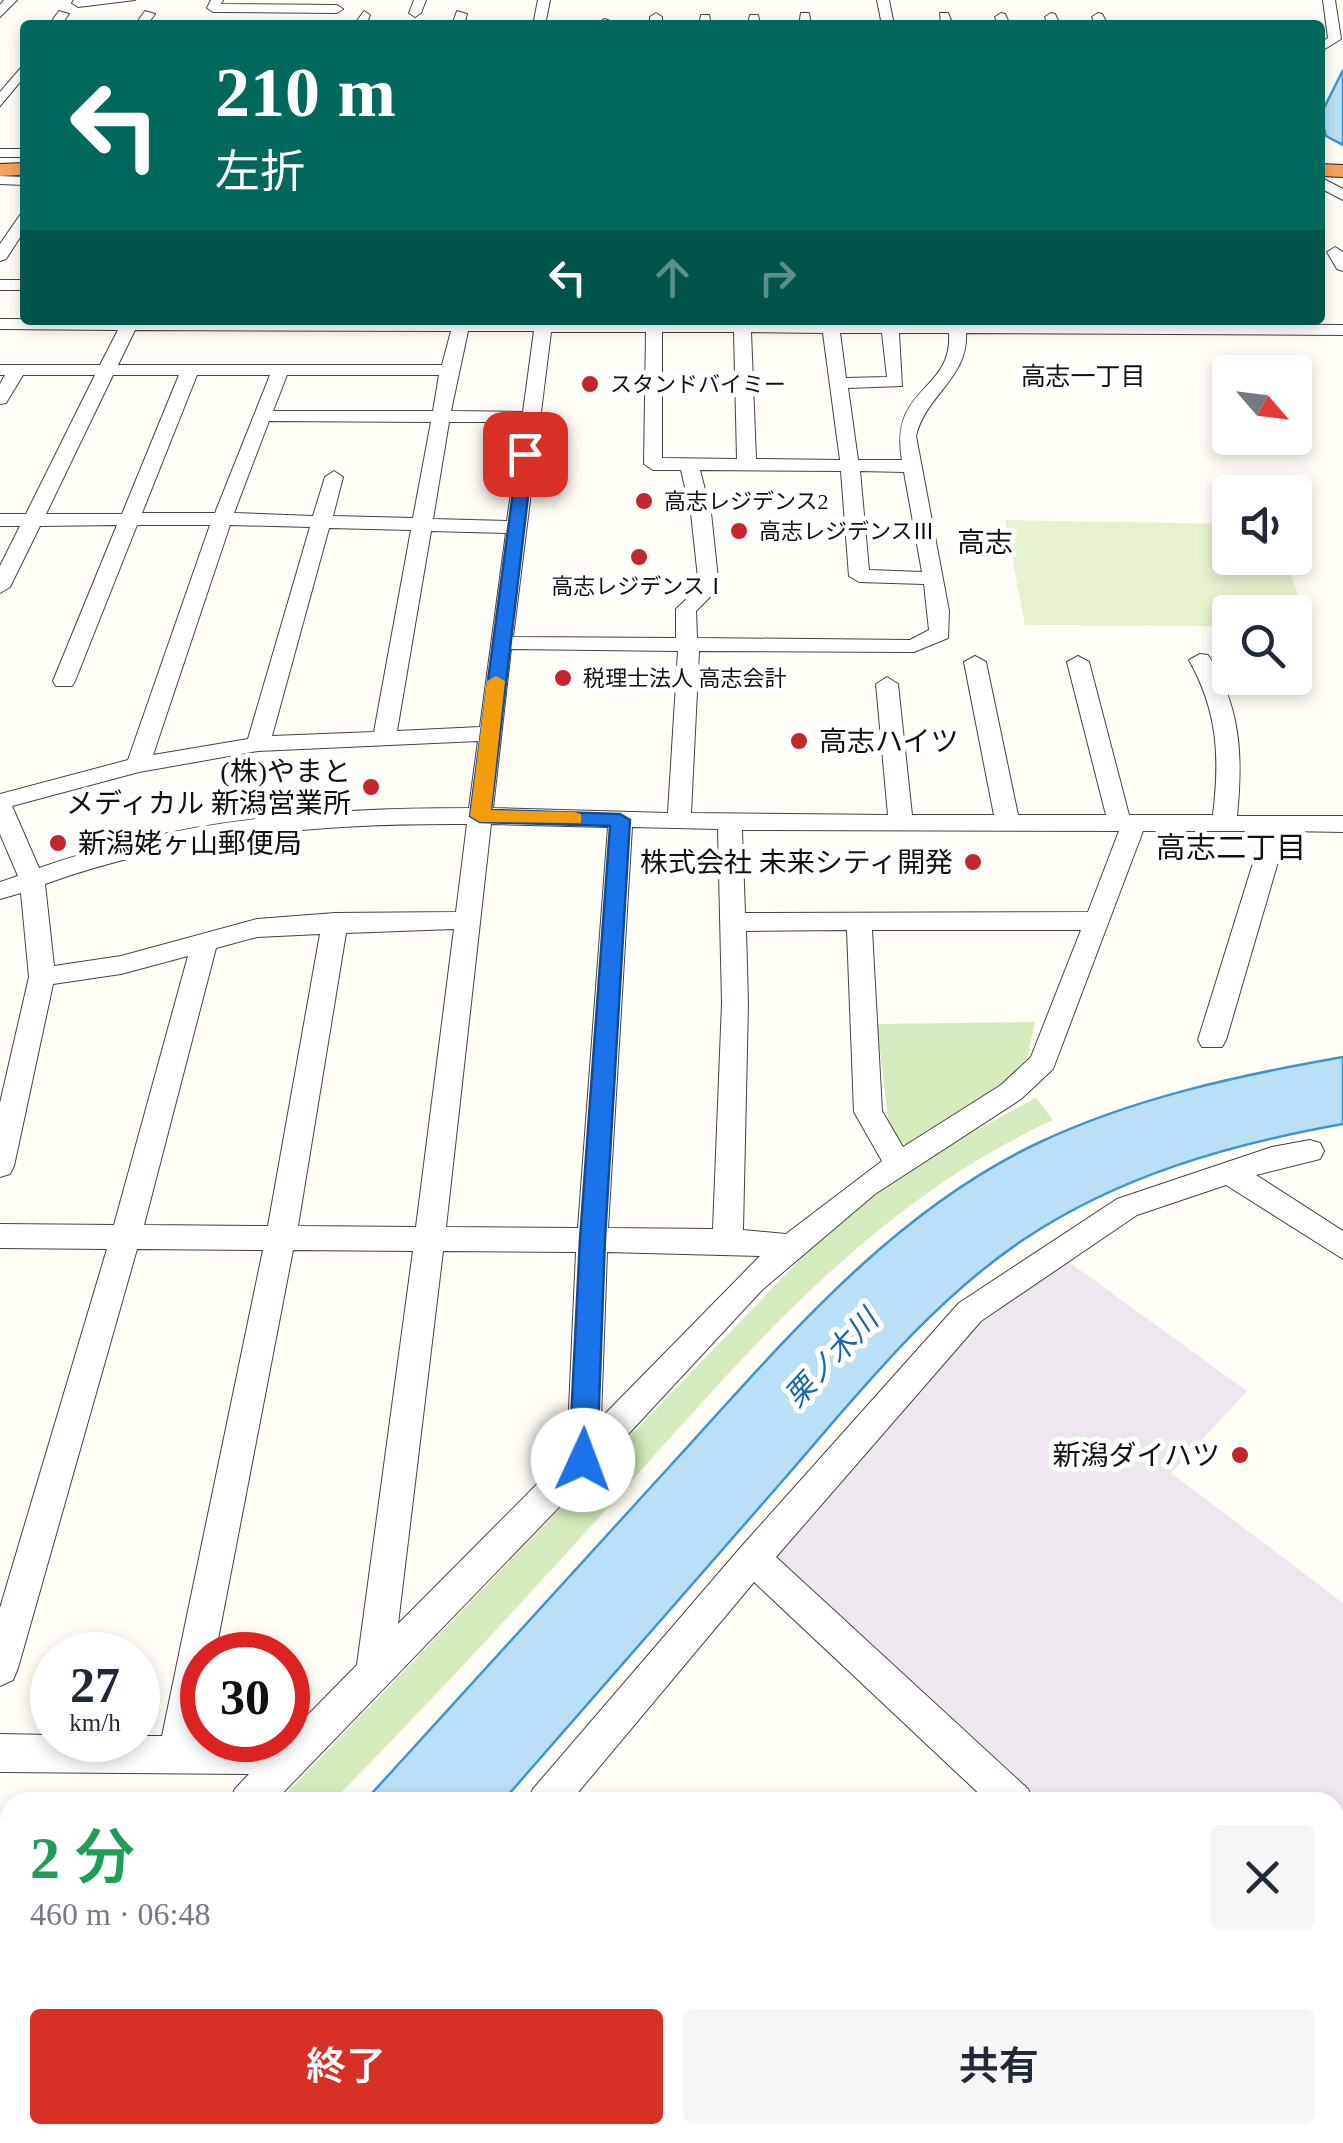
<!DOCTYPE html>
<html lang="ja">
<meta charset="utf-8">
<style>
body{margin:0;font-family:"Times New Roman","Noto Sans JP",serif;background:#f6f6f7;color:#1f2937;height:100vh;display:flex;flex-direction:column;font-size:38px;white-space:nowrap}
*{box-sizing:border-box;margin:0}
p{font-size:32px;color:#747a83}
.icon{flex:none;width:55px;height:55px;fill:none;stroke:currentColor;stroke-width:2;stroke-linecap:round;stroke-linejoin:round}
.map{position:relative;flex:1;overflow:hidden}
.side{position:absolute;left:0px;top:1792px;width:1345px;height:352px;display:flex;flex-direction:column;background:#fff;border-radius:30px 30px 0 0;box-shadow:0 5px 15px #0003}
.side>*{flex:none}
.banner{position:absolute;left:20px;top:20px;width:1305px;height:305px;border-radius:10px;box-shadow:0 5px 15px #0003;background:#00695c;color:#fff;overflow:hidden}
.needle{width:65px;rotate:118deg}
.buttons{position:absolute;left:1212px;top:355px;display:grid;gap:20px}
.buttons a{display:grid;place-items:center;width:100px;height:100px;border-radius:10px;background:#fff;box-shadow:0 5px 15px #0003;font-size:50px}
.speed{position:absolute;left:30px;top:1632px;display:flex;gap:20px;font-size:50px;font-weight:700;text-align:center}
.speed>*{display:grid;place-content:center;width:130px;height:130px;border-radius:50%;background:#fff;box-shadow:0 5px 15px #0003;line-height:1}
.speed small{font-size:25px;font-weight:400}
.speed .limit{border:15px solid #d22;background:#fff;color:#111}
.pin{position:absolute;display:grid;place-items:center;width:85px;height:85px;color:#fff;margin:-42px;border-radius:20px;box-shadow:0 5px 15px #0006}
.me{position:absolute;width:110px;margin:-55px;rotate:2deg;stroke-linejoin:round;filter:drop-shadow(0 0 8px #0008)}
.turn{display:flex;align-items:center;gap:35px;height:210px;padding:0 30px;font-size:45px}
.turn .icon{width:130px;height:130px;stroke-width:2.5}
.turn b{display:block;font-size:70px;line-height:85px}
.lanes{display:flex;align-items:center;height:95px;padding:0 30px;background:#0003;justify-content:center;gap:50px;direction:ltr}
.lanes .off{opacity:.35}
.round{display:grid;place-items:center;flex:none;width:105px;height:105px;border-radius:10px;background:#f6f6f7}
.headline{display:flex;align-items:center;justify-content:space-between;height:170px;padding:0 30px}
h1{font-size:60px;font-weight:600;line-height:75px;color:#1e9e55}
.action{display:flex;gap:20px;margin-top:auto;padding:20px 30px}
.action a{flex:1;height:115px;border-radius:10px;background:#d93025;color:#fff;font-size:40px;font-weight:600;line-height:115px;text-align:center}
.action a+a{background:#f6f6f7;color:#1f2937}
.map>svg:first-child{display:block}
</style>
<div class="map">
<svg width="1343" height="2143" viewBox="0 0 1343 2143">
<rect width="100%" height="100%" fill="#fffdf5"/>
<path fill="#eee6ef" d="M 1062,1257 L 1247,1391 L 1171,1473 L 1343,1603 L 1343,2088 L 1335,2080 L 1335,1802 L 1043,1802 L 770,1557 L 972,1320 Z
M 849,2135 L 1307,2135 L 1302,2143 L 842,2143 Z"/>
<path fill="#d5ebbd" d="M 1035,1022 L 1027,1058 L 999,1090 L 907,1145 L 890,1136 L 877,1024 Z
M 1036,1098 L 1053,1120 C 869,1204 743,1357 611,1504 C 520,1605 427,1705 332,1802 L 278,1802 L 806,1253 L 861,1201 L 935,1152 Z"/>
<path fill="#e6f2cf" d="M 1005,520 L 1230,524 L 1230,558 L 1285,558 L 1309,626 L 1295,626 L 1295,612 L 1230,612 L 1230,626 L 1025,625 Z"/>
<path fill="#b9e0f7" stroke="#3f96cf" stroke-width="2.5" d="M 1343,70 L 1343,145 L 1326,136 L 1320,116 Z
M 1343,1057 L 1343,1124 C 1231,1144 1121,1175 1026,1238 C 932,1300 858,1394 785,1478 C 690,1586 596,1694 502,1802 L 364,1802 C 466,1690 568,1578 670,1466 C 780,1346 888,1214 1038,1143 C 1133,1098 1240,1075 1343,1057 Z
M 63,2135 L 217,2135 L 210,2143 L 56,2143 Z"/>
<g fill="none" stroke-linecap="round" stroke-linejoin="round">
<path stroke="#3f96cf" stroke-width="4" d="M 0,175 L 25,176"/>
<g stroke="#444" stroke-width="2">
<path id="minor" d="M 4,0 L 17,0 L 0,17 L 0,5 Z
M 74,0 L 135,0 L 78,7 L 72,3 Z
M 211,0 L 223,0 L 221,4 L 337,5 L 343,9 L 337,13 L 213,12 L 207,8 Z
M 414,0 L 426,0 L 421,13 L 415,17 L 409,13 Z
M 538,0 L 550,0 L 545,25 L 533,25 Z
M 877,0 L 889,0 L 894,25 L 882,25 Z
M 1323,0 L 1335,0 L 1341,39 L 1320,52 L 1320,43 L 1328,38 Z
M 59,11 L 69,14 L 61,25 L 49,25 Z
M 145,11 L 155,14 L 147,25 L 135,25 Z
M 364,11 L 370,15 L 366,25 L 354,25 Z
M 457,11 L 467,14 L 464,25 L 452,25 Z
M 656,13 L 662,17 L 662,25 L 650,25 L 650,17 Z
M 801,13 L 809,13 L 811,25 L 799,25 Z
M 940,13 L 948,13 L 953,25 L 941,25 Z
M 1001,13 L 1005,14 L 1010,25 L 998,25 L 995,17 Z
M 1051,13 L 1055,14 L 1060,25 L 1048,25 L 1045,17 Z
M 1098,13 L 1102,14 L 1108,25 L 1096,25 L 1092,17 Z
M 701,15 L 709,15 L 711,25 L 699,25 Z
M 750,15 L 758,15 L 760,25 L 748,25 Z
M 604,19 L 608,20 L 610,25 L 598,25 Z
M 25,63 L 25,76 L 0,106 L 0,92 Z
M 0,149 L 25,149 L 25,157 L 0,157 Z
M 0,176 L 25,177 L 25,185 L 0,184 Z
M 1320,177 L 1343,189 L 1343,200 L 1320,188 Z
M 25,213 L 25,230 L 6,259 L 0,261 L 0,244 L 20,215 Z
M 1335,247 L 1343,252 L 1343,271 L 1337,269 L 1327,252 Z
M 0,280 L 25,280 L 25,290 L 0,290 Z
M 0,319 L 947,323 L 947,320 L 963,320 L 964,323 L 1343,325 L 1343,335 L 966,333 C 969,377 925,396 916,436 L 949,611 L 948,638 L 914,652 L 699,651 L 691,813 L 888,815 L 876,684 L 887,677 L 898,684 L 912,815 L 994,815 L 964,662 L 975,656 L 986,662 L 1018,815 L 1106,815 L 1067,662 L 1078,656 L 1089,662 L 1129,815 L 1213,815 C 1220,757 1218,712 1189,660 L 1200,654 L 1208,655 C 1241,707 1243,756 1237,816 L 1343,816 L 1343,832 L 1287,831 L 1226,1040 L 1222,1047 L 1202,1047 L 1198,1040 L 1263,831 L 1143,831 L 1053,1069 L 1021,1099 L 875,1194 L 762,1290 L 595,1470 L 274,1802 L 229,1802 L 235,1789 L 249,1774 L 0,1772 L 0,1734 L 52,1735 L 52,1740 L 138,1740 L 138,1736 L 162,1736 L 263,1250 L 137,1249 L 18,1668 L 13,1680 L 0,1686 L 0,1608 L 107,1249 L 0,1248 L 0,1224 L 114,1225 L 188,956 L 121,974 L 53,984 L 14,1166 L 10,1174 L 0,1177 L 0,1103 L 29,977 L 21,893 L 0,899 L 0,882 L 18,876 L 0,834 L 0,794 L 128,760 L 210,525 L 137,525 L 75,681 L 72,686 L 56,686 L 53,681 L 117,525 L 40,526 L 10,587 L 0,593 L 0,566 L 20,526 L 0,526 L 0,514 L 26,514 L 95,375 L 23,375 L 6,403 L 0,404 L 0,384 L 5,375 L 0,375 L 0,365 L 100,365 L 118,330 L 0,329 ZM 135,330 L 451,331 L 442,365 L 118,365 ZM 468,331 L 534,331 L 523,412 L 451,411 ZM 551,332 L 646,332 L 644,464 L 653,470 L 681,470 L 691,513 L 699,587 L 676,609 L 676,638 L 513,637 ZM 662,332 L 734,332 L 737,459 L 662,458 ZM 751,332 L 823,333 L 840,460 L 756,459 ZM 840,333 L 882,333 L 887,377 L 846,378 ZM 899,333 L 949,333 C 953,392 889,386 902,460 L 858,460 L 848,388 L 902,386 ZM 113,375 L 179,375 L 122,514 L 46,514 ZM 197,375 L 270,375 L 215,513 L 142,513 ZM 287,375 L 439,375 L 433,411 L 273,411 ZM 269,421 L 431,422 L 413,518 L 333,516 L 343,477 L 334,471 L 325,477 L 313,516 L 234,513 ZM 449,422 L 521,422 L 507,521 L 433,519 ZM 700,470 L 841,471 L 849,576 L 859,582 L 924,584 L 929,630 L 910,640 L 697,638 L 696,611 L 719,588 L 711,513 ZM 860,471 L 904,472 L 922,572 L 869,570 ZM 230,525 L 310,527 L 248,739 L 153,755 ZM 329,528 L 411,530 L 374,732 L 272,736 ZM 431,531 L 506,533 L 480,727 L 397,731 ZM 511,649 L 678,651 L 668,813 L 493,808 ZM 478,741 L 469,808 C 323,808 178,819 39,868 L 12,806 L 139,772 L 258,751 ZM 467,824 L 456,912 L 335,913 L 257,919 L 121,956 L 54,966 L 45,884 C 182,835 322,823 467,824 ZM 491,824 L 608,827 L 578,1228 L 446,1227 ZM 632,827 L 718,829 L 722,1003 L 713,1229 L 608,1228 ZM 742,830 L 1119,831 L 1088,912 L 745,913 ZM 454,929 L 416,1227 L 298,1226 L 346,933 ZM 847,930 L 854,1112 L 882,1161 L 786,1234 L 743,1230 L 748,1003 L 746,931 ZM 872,930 L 1081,930 L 1031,1057 L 1001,1085 L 903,1147 L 882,1111 ZM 320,934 L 268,1226 L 144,1225 L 216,948 L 257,937 ZM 293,1250 L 413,1251 L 357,1665 L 288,1735 L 288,1740 L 202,1740 L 199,1736 L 202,1655 L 215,1655 ZM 443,1251 L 576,1252 L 567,1454 L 398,1624 ZM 607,1252 L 760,1256 L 601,1418 Z
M 1310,1140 L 1320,1143 L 1324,1151 L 1320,1159 L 1256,1175 L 1343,1231 L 1343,1259 L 1226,1185 L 1137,1215 L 981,1321 L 776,1557 L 1028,1789 L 1034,1802 L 988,1802 L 754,1582 L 570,1802 L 527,1802 L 533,1789 L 741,1547 L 959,1303 L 1117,1199 L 1272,1147 Z
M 10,2054 L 10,2104 L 0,2108 L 0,2058 Z
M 1335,2070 L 1343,2073 L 1343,2120 L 1335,2117 Z
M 244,2135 L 289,2135 L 286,2143 L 241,2143 Z"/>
</g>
<g stroke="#222" stroke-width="2">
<path id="highway" d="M 25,163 L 25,175 L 0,176 L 0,164 Z
M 1320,164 L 1343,165 L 1343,177 L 1320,176 Z"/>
</g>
<use href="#minor" fill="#fff" fill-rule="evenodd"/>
<use href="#highway" fill="#f5a25d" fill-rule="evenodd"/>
</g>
<path fill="#1a73e8" stroke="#114b97" stroke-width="2.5" d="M 525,449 L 533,454 L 491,810 L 620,814 L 630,820 L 605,1239 L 597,1460 L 593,1469 L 583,1472 L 573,1469 L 569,1460 L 580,1239 L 610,826 L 480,822 L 470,816 L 518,454 Z"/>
<path fill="#f59e0b" d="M 496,676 L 505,681 L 491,810 L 574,812 L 581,814 L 581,823 L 480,822 L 470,816 L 487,681 Z"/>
<g fill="#c4262e" stroke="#fff" stroke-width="4">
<circle cx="590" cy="384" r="10"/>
<circle cx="644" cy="501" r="10"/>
<circle cx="739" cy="531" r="10"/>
<circle cx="639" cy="557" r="10"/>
<circle cx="563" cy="678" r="10"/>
<circle cx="799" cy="741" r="10"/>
<circle cx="371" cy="787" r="10"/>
<circle cx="58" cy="843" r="10"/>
<circle cx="973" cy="862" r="10"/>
<circle cx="1240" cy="1455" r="10"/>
</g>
<g text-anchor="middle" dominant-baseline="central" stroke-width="10" stroke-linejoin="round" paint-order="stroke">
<g font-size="22" fill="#111" stroke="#fff" text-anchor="start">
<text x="610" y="384">スタンドバイミー</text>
<text x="664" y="501">高志レジデンス2</text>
<text x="759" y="531">高志レジデンスⅢ</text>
<text x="639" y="586" text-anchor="middle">高志レジデンスⅠ</text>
<text x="583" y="678">税理士法人 高志会計</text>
</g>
<g font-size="25" fill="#111" stroke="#fff">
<text x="1083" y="376">高志一丁目</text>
</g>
<g font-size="28" fill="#111" stroke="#fff">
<text x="985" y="542">高志</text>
</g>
<g font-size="28" fill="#111" stroke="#fff" text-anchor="end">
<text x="819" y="741" text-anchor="start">高志ハイツ</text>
<text x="351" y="771">(株)やまと<tspan x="351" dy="32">メディカル 新潟営業所</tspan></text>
<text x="78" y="843" text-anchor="start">新潟姥ヶ山郵便局</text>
<text x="953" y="862">株式会社 未来シティ開発</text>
<text x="1220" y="1455">新潟ダイハツ</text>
</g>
<g font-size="30" fill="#111" stroke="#fff">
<text x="1231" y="847">高志二丁目</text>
</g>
<g font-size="30" font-style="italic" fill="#1768a6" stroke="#fff">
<text transform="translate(831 1358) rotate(-47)">栗ノ木川</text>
</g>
</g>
</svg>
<div class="buttons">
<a><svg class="needle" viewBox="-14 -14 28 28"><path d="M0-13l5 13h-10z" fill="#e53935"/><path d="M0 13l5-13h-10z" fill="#747a83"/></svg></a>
<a><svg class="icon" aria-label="sound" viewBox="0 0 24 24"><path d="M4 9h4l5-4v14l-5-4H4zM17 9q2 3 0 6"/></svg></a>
<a><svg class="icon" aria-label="search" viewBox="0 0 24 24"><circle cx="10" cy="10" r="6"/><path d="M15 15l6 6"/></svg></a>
</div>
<div class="speed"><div>27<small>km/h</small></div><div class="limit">30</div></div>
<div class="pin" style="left:525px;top:454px;background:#d93025"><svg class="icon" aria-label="arrive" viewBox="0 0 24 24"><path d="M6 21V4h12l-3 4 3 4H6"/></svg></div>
<svg class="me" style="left:583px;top:1460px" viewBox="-20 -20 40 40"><circle r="19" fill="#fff"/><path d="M0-13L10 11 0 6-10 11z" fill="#1a73e8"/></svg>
<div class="banner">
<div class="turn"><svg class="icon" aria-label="left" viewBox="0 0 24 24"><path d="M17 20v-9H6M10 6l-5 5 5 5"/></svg><div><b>210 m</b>左折</div></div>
<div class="lanes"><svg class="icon" aria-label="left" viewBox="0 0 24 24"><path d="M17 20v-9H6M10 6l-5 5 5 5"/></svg><svg class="icon off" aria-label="ahead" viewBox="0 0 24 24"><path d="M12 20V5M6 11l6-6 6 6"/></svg><svg class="icon off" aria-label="right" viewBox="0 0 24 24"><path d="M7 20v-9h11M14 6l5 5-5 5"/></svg></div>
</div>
<section class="side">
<div class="headline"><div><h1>2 分</h1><p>460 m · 06:48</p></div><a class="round"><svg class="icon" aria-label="close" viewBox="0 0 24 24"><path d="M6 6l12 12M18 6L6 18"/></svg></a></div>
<div class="action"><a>終了</a><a>共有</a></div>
</section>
</div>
